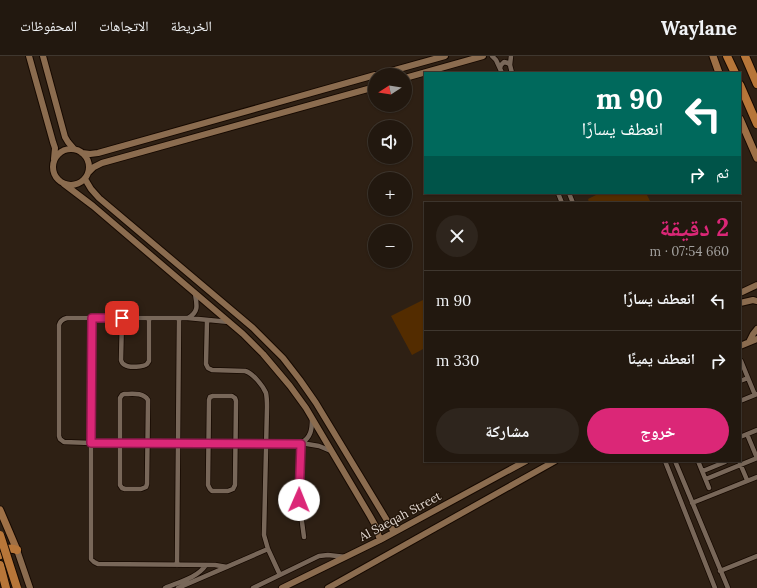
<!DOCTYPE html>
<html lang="ar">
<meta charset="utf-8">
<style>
body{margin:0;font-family:Lora,"Noto Naskh Arabic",serif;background:#2e251d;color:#f1f3f6;direction:rtl;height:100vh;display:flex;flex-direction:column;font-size:15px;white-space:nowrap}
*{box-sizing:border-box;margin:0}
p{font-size:13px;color:#a2a09e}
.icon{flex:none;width:22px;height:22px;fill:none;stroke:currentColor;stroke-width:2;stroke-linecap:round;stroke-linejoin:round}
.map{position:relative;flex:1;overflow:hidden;direction:ltr}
.drawer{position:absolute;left:424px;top:146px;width:317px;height:260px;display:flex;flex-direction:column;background:#22180f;border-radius:0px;box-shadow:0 1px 3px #0004,0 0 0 1px #3f372f;direction:rtl}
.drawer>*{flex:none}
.hud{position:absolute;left:424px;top:16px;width:317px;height:122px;border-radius:0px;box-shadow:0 1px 3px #0004,0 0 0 1px #3f372f;direction:rtl;background:#00695c;color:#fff;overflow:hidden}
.needle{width:26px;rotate:258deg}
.buttons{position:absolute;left:368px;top:12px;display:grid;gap:8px}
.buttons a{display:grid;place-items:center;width:44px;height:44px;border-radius:50%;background:#22180f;box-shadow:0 1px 3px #0004,0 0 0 1px #3f372f;font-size:20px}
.pin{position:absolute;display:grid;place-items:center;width:34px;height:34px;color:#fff;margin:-17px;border-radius:8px;box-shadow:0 2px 6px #0006}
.me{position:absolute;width:44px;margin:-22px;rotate:1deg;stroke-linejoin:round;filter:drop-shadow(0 0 3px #0008)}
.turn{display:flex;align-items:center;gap:14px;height:84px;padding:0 12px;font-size:18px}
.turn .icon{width:52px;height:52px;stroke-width:2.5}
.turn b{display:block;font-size:28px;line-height:34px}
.then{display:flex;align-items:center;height:38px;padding:0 12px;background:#0003;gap:8px;font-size:15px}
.round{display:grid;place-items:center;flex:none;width:42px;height:42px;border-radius:21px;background:#2e251d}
.overview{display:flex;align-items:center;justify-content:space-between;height:68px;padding:0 12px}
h1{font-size:24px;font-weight:700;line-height:30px;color:#db2777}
.cta{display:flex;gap:8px;margin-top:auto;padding:8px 12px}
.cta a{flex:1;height:46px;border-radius:24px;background:#db2777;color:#fff;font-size:16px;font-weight:700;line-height:46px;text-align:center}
.cta a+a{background:#2e251d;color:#f1f3f6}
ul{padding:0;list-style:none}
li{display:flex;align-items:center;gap:12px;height:60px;padding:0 12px;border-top:1px solid #3f372f}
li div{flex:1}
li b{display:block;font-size:15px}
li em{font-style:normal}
header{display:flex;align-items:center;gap:24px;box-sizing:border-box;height:56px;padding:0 20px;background:#22180f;border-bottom:1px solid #3f372f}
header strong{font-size:19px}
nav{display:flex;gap:22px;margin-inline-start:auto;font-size:14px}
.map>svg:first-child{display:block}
</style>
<header>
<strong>Waylane</strong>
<nav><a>الخريطة</a><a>الاتجاهات</a><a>المحفوظات</a></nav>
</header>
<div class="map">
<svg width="757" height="532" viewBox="0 0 757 532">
<rect width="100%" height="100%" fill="#2e2014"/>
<path fill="#532c00" d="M 600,137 L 646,137 L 651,147 L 589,147 L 588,143 Z
M 425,243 L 425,292 L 412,299 L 391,260 Z"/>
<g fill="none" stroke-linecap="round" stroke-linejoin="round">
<g stroke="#160901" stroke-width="6">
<path id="street" d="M 492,0 L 496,4 L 502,17
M 511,0 L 510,9 L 512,17
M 500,12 L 501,9 L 504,6 L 508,7 L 510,9
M 558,137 L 562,147
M 569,137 L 573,147
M 91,262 L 91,503 L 94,506 L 98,508 L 215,509 L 227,511
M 122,262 L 121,304 C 122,307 122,308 125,309 C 129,312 144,311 147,308 L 149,305 L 149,262
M 188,262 C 199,256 197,249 195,238
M 207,264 L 206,308 L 208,312 L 212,314 L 245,315 C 253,317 263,330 266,337 C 267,342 267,346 267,351 L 264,479 L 268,493 L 280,519
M 229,266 L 188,262 L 67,262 C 63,263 60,265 59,269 L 59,380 L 60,383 L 64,386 L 91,387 L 301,387 L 319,390 L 331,395
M 741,305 L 755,339
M 740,325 L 748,322
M 124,338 C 132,338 143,336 148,344 L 147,428 L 146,431 L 141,433 L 125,433 L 122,432 L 120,429 L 120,342 L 122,339 Z
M 213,340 L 232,340 L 235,342 L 236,345 L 235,429 L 233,433 L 228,435 L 212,435 L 210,433 L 208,429 L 209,344 L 210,341 Z
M 740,345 L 757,338
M 747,378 L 757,402
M 740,381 L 757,374
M 301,387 L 300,451 L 304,481
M 301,387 C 311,382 312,373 312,363
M 665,405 L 715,532
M 675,405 L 728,532
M 698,405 L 709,432
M 739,405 L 747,424
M 703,415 L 725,406
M 706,423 L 757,402
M 692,447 L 757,421
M 177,509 L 179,264
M 720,515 L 757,500
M 165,532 C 179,526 197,522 206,509
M 178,532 L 268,493
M 253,532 L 319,500 L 328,499 L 346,501"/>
</g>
<g stroke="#160901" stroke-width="8">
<path id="secondary" d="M 29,0 L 53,86 L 55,92 L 54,103
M 43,0 L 65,81 L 68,86 L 74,93
M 377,19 L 445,0
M 405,22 L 483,0
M53 111a18 18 0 1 1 36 0a18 18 0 1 1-36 0Z
M 82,97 L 90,98 L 98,97 L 375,19
M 88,117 L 94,111 L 102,107 L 375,31
M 85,123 L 91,133 L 99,142 L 253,272 L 283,302 L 300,324 L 316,347 L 394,476
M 64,128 L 93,150 L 243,278 L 263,298 L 290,330 L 306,352 L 370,460 L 375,469 L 380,484
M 740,237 L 757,229
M 740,247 L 753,244 L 757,245
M 749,286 L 753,278 L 757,273
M 740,290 L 757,283
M 17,494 L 30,532
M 282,532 L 380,484 L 526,405
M 328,532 L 555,405"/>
</g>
<g stroke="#160901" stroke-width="9">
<path id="primary" d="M 713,0 L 719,17
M 740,63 L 757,102
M 0,454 L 17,494"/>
</g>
<g stroke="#160901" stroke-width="10">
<path id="highway" d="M 727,0 L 735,17
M 745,0 L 757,28
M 740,29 L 757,68
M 0,499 C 4,493 10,491 17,494
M 0,509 L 6,532"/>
</g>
<use href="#street" stroke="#786759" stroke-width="4.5"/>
<use href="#secondary" stroke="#8b6c4f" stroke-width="6"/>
<use href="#primary" stroke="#9e7046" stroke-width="7"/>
<use href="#highway" stroke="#b77639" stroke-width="8"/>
<g stroke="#160901" stroke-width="10" stroke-linecap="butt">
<path id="highway-bridge" d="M 0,479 L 17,532"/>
</g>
<use href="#highway-bridge" stroke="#b77639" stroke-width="8"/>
</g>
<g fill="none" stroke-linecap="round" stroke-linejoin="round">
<g stroke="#8e194d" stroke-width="10">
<path id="route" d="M 122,262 L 92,262 L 91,387 L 301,388 L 299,444"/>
</g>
<use href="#route" stroke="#db2777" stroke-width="7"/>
</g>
<g text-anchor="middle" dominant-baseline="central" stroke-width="3" stroke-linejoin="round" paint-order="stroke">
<g font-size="12" fill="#e3d9d2" stroke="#24160a">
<text transform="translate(400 460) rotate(-28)">Al Saeqah Street</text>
</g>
</g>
</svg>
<div class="buttons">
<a><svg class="needle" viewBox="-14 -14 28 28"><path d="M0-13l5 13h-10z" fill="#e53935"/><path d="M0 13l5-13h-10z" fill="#a2a09e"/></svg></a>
<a><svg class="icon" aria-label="sound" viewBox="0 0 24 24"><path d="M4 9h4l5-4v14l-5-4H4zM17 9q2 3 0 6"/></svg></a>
<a>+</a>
<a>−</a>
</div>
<div class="pin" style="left:122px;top:262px;background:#d93025"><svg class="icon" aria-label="arrive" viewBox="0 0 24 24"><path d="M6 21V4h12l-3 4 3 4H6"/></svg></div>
<svg class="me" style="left:299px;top:444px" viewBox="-20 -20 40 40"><circle r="19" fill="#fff"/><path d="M0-13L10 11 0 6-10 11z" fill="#db2777"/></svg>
<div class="hud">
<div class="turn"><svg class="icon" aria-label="left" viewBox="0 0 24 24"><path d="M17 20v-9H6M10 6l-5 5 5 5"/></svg><div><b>90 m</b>انعطف يسارًا</div></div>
<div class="then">ثم<svg class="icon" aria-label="right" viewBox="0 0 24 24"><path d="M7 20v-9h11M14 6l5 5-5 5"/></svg></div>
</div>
<section class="drawer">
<div class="overview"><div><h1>2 دقيقة</h1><p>660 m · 07:54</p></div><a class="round"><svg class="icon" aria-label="close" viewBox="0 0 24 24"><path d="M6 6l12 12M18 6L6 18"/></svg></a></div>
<ul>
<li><svg class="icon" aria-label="left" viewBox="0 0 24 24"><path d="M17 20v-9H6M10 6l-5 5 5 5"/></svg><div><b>انعطف يسارًا</b></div><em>90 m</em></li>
<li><svg class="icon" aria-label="right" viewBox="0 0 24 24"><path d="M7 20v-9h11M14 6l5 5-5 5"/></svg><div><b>انعطف يمينًا</b></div><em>330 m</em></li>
</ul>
<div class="cta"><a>خروج</a><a>مشاركة</a></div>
</section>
</div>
